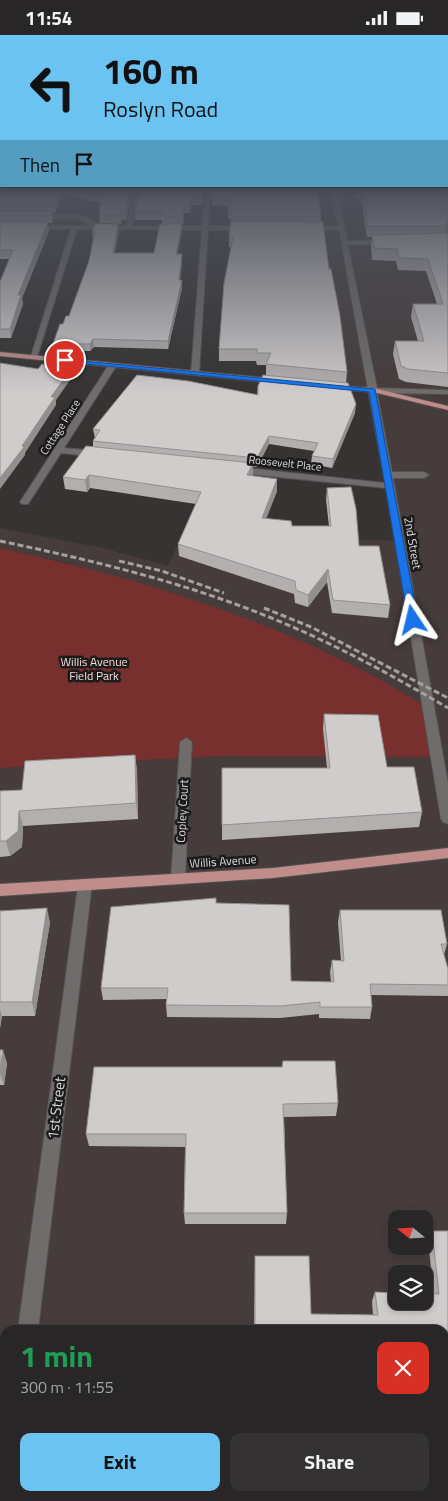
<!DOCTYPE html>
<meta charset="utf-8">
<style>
body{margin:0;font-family:"Titillium Web",sans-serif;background:#343232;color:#f1f3f6;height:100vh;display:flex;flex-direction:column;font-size:19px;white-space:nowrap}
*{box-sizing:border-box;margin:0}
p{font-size:16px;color:#a5a5a7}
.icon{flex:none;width:28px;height:28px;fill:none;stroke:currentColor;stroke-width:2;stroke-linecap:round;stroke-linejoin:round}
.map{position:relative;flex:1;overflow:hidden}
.drawer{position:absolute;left:0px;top:1290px;width:449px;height:176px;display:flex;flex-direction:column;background:#282626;border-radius:15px 15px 0 0;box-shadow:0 2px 8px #0003,0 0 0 1px #444343}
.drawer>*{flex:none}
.guide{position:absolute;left:0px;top:0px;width:449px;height:152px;box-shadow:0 2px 8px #0003,0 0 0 1px #444343;background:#6bc3f2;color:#111;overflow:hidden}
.needle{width:32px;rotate:288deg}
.controls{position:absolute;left:388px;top:1175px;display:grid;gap:10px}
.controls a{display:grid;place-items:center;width:45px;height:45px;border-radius:10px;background:#282626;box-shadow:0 2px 8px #0003,0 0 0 1px #444343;font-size:25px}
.pin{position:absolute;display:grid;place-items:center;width:42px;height:42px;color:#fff;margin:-21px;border:2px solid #fff;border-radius:50%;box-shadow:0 1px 5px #0007}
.me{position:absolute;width:55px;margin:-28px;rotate:350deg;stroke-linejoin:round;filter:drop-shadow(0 0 4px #0008)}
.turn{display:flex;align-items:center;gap:18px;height:105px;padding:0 20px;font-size:22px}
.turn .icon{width:65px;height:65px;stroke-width:2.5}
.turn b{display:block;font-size:35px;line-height:42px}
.then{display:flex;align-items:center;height:48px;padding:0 20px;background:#0003;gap:10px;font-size:19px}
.round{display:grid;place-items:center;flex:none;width:52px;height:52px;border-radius:10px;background:#343232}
.head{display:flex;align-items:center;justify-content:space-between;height:85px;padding:0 20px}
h1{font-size:30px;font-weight:700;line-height:38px;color:#1e9e55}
.action{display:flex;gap:10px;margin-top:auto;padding:10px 20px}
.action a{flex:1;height:58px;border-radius:10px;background:#6bc3f2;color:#111;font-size:20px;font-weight:700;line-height:58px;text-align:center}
.action a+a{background:#343232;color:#f1f3f6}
.status{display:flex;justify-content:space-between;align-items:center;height:35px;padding:0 25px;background:#282626;direction:ltr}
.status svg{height:14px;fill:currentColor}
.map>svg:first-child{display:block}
</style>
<div class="status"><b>11:54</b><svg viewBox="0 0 49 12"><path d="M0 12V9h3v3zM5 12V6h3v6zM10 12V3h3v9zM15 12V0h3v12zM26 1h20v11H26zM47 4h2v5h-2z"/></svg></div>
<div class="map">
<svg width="448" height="1466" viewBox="0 0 448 1466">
<rect width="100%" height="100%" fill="#363332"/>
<path fill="#463c3b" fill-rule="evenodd" d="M 0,154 L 143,154 L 135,188 L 0,188 Z
M 269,154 L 448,154 L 448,1466 L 0,1466 L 0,733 L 217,721 L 439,722 L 68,528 L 0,513 L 0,493 L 103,513 L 168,531 L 188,486 L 292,502 L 399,506 L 374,353 L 290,345 ZM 396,1184 L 424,1184 L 424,1211 L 396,1211 ZM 396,1239 L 424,1239 L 424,1266 L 396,1266 ZM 5,1295 L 444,1295 L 444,1461 L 5,1461 Z"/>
<path fill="#78302f" d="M 0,513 C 124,540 248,576 362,635 C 385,647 408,661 431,674 L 440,722 L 217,721 L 0,733 Z"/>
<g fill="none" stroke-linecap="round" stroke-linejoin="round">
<g stroke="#525050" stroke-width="2">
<path id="minor" d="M 135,154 L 141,154 L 132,191 L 202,191 L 205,154 L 211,154 L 208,191 L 247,191 L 250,193 L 247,195 L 208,195 L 199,338 L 195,340 L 191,338 L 202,195 L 77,194 L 37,322 L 30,324 L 71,194 L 0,194 L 0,190 L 92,191 L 78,184 L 36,184 L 33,182 L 69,179 L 87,182 L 99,191 L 126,191 Z
M 331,154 L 337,154 L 347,206 L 387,205 L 390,207 L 387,209 L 348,210 L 377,353 L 448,355 L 448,359 L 377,358 L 392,437 L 424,437 L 429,440 L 424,443 L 393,443 L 448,748 L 448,789 L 443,787 L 441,784 L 386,453 L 238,438 L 234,435 L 238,432 L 385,448 L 339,195 L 307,195 L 304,193 L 307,191 L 338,191 Z
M 110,328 L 117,330 L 64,413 L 99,416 L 103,419 L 99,422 L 61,418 L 28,469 L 22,469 L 20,467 Z
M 186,703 L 192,707 L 185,844 L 183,848 L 178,849 L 173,848 L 171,844 L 180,707 Z
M 85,844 L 90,846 L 92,850 L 38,1295 L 18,1295 L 78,850 L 80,846 Z
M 5,1451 L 5,1461 L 18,1461 L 18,1466 L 0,1466 L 0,1453 Z"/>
</g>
<g stroke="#525050" stroke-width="2">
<path id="major" d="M 0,317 L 276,344 L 280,346 L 276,348 L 0,321 Z
M 330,350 L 373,353 L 448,371 L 448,375 L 373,357 L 333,354 L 329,352 Z
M 448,813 L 448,823 L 273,843 L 0,861 L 0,849 L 273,833 Z"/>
</g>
<use href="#minor" fill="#706c6c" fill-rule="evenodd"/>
<use href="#major" fill="#c08d8a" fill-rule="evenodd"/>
<path stroke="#a4a1a1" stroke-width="3" stroke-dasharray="6 3" stroke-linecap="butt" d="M 0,506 C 91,525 183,547 269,582 C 331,607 390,639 448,673
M 119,526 L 162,536 L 224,558
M 264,573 L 311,592 L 448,663"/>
</g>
<path fill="#b3afaf" d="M 4,154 L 133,154 L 126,185 L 122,185 L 121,189 L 100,188 L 99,180 L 101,167 L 93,167 L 64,157 L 55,178 L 52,178 L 53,186 L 52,188 L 48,188 L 49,196 L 22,263 L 23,269 L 11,303 L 0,303 L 0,247 L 9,224 L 0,224 L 0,161 Z
M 140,154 L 204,154 L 202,170 L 192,170 L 190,178 L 184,178 L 183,189 L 182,189 L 182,196 L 177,219 L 182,219 L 182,227 L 180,245 L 182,253 L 168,314 L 94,312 L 90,316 L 54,316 L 53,309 L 63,289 L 69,281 L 89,226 L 93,203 L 92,196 L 118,189 L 119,196 L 114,218 L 154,218 L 162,189 L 162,185 L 135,185 L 135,176 Z
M 212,154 L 321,181 L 321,187 L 329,234 L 347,337 L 346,348 L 355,378 L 332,433 L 311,429 L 312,421 L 314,416 L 269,409 L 257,432 L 253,432 L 253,441 L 277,456 L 266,483 L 292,491 L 329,491 L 326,465 L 327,453 L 359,511 L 390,570 L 388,583 L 332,578 L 327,547 L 308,572 L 295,568 L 294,559 L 179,521 L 178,509 L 196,469 L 90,453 L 87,457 L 65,454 L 63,442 L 93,411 L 93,406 L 95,403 L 93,394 L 257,360 L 258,351 L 266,340 L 266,330 L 257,330 L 256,326 L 219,326 L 219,314 L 231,212 L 229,212 L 229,202 L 231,184 L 228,184 L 228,176 L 229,171 L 212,170 Z
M 355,154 L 448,154 L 448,196 L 446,198 L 448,198 L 448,352 L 406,347 L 399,344 L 393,319 L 395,306 L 418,306 L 411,282 L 413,269 L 437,269 L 426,236 L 398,235 L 396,226 L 372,225 L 371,211 L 372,202 L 367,202 L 361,163 L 356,163 Z
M 324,679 L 387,732 L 422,777 L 419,792 L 222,805 L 222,733 L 327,733 L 323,694 Z
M 135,720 L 137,736 L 138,784 L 23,791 L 22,812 L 10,821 L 0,822 L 0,756 L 22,755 Z
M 216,868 L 291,946 L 331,947 L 330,937 L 332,925 L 341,926 L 338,887 L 340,875 L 447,909 L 444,920 L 448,934 L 448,961 L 371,960 L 372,972 L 370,984 L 319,983 L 319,979 L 280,983 L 167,982 L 166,970 L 167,964 L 103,965 L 101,953 Z
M 0,876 L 50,887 L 35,981 L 2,981 L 0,993 Z
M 0,1015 L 7,1028 L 4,1050 L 0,1050 Z
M 94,1032 L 338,1068 L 336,1081 L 284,1082 L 287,1178 L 286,1189 L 185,1189 L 184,1178 L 185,1112 L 89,1111 L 86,1099 Z
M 432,1196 L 448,1196 L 448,1421 L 444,1421 L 444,1295 L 254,1295 L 255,1221 L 311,1279 L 373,1280 L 372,1266 L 375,1257 L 434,1259 L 428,1206 Z"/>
<path fill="#928f8f" d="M 61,154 L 63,154 L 64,157 L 55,178 L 55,170 Z
M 131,154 L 133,154 L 126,185 L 125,176 Z
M 203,154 L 204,154 L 202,170 L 202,162 Z
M 192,161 L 192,170 L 190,178 L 190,169 Z
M 184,169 L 184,178 L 183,189 L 183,181 Z
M 121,176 L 122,185 L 121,189 L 120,180 Z
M 52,177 L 53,186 L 52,188 L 51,180 Z
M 448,186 L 448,196 L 443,202 L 445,191 Z
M 48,187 L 49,196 L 22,263 L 23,269 L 11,303 L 10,294 L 18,260 Z
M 118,189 L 119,196 L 113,226 L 113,218 Z
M 182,189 L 182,196 L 176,227 L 176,219 Z
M 182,219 L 182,227 L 179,253 L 179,245 Z
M 182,245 L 182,253 L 168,314 L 168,306 Z
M 93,304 L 94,312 L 90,316 L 90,309 Z
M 72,333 L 73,341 L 56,365 L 56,370 L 25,418 L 25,420 L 0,454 L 0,443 L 22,411 L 51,362 Z
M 356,369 L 355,378 L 332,433 L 333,424 Z
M 269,401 L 269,409 L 257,432 L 257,423 Z
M 253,428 L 253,441 L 247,453 L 247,440 Z
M 89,440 L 90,453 L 87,457 L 85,445 Z
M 277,444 L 277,456 L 262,495 L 262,483 Z
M 328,534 L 327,547 L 308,572 L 308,560 Z
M 135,720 L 137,736 L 138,784 L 136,768 Z
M 19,776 L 23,791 L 22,812 L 10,821 L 6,806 Z
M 47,873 L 50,887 L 35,981 L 32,967 Z
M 0,974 L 2,981 L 0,993 Z
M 3,1015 L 7,1028 L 4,1050 L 0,1039 L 0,1033 Z"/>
<path fill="#d0cccc" stroke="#928f8f" d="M 4,154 L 61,154 L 55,170 L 0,170 L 0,161 Z
M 79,154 L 131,154 L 125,176 L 121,176 L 120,180 L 99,180 L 102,159 L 92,159 Z
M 140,154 L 203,154 L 202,162 L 192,161 L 190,169 L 184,169 L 183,181 L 161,181 L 162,177 L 135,176 Z
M 212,154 L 317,154 L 321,181 L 231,181 L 232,176 L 228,176 L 231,163 L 211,162 Z
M 362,154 L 448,154 L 448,186 L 445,191 L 368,191 Z
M 0,177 L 52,177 L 51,180 L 0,180 Z
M 231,186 L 323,187 L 329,234 L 331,234 L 340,281 L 347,337 L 266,329 L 271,318 L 257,318 L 257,314 L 219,314 L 224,248 L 233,202 L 229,202 Z
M 0,187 L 48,187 L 18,260 L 21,260 L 10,294 L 0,294 L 0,247 L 13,215 L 0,215 Z
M 95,189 L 118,189 L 113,218 L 154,218 L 160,189 L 182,189 L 176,219 L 182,219 L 179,245 L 182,245 L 168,306 L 93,304 L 90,309 L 53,309 L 60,289 L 63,289 L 66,281 L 69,281 L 89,226 L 95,196 L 92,196 Z
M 448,198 L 448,338 L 408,334 L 401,331 L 395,306 L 424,306 L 413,269 L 443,269 L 428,224 L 399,223 L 397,214 L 374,213 L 372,200 Z
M 0,328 L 38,334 L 42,329 L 72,333 L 51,362 L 55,362 L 22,411 L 24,412 L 0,443 Z
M 137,340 L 188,346 L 258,360 L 258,351 L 263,340 L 348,348 L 356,369 L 333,424 L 312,421 L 318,408 L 269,401 L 257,423 L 93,406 L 100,395 L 93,394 Z
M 86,411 L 253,428 L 247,440 L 277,444 L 262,483 L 291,486 L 292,491 L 331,491 L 327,453 L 351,452 L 356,474 L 359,511 L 379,511 L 390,570 L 333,565 L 328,534 L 308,560 L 296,555 L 295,546 L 178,509 L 201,457 L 89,440 L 85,445 L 63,442 Z
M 324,679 L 378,680 L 387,732 L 414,732 L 422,777 L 222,790 L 222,733 L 330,733 Z
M 135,720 L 136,768 L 19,776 L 18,796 L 6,806 L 0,806 L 0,756 L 22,755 L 25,726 Z
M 216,863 L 216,868 L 289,870 L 291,946 L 334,947 L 332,925 L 344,926 L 340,875 L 441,875 L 447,909 L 441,909 L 448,934 L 448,950 L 370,949 L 372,972 L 320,972 L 320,967 L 281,971 L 166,970 L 168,953 L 101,953 L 111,872 Z
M 47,873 L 32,967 L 0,967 L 0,876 Z
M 0,1015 L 3,1015 L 0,1033 Z
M 283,1026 L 335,1026 L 338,1068 L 283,1069 L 287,1178 L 184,1178 L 186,1099 L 86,1099 L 94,1032 L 282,1032 Z
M 432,1196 L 448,1196 L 448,1415 L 444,1415 L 444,1295 L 255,1295 L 255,1221 L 309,1221 L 311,1279 L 378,1280 L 375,1257 L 396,1258 L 396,1266 L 424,1266 L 424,1258 L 439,1259 Z"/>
<linearGradient id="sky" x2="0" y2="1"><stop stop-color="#1e1c1c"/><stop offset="0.43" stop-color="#4c505a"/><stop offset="1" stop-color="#4c505a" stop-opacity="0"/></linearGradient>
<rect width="448" height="359" fill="url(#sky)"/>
<path fill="#1a73e8" stroke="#114b97" d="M 62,324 L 375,354 L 418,585 L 416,587 L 408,585 L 369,357 L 65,327 Z"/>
<g text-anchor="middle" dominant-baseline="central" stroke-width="5" stroke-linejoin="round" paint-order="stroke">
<g font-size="11" fill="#dcdada" stroke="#1c1b1b">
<text transform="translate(60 392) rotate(-57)">Cottage Place</text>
<text transform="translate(285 428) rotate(6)">Roosevelt Place</text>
</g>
<g font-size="12" fill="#dcdada" stroke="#1c1b1b">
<text transform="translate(413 508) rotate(80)">2nd Street</text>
<text transform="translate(182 776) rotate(-87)">Copley Court</text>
<text transform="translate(223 826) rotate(-4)">Willis Avenue</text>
</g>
<g font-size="12" fill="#f9ddda" stroke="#1c1b1b">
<text x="94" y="626">Willis Avenue<tspan x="94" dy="14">Field Park</tspan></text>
</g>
<g font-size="15" fill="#dcdada" stroke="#1c1b1b">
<text transform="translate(56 1073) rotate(-83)">1st Street</text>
</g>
</g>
</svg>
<div class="controls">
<a><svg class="needle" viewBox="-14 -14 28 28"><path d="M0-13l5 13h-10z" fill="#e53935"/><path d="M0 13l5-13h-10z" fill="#a5a5a7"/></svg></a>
<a><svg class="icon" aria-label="layers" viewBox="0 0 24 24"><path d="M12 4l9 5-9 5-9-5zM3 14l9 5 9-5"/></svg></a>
</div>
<div class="pin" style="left:65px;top:325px;background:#d93025"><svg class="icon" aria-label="arrive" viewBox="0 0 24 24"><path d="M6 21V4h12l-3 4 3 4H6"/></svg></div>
<svg class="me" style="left:413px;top:585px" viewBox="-20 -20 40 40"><path d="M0-17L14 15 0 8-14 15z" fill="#1a73e8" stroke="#fff" stroke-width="4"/></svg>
<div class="guide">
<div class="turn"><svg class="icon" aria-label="left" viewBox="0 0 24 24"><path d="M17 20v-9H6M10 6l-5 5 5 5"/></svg><div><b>160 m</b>Roslyn Road</div></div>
<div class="then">Then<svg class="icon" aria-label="arrive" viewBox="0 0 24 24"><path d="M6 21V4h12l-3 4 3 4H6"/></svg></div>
</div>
<section class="drawer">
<div class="head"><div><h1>1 min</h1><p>300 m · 11:55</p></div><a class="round" style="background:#d93025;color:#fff"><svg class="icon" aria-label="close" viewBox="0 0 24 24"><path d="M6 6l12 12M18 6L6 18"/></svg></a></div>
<div class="action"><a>Exit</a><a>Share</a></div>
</section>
</div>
